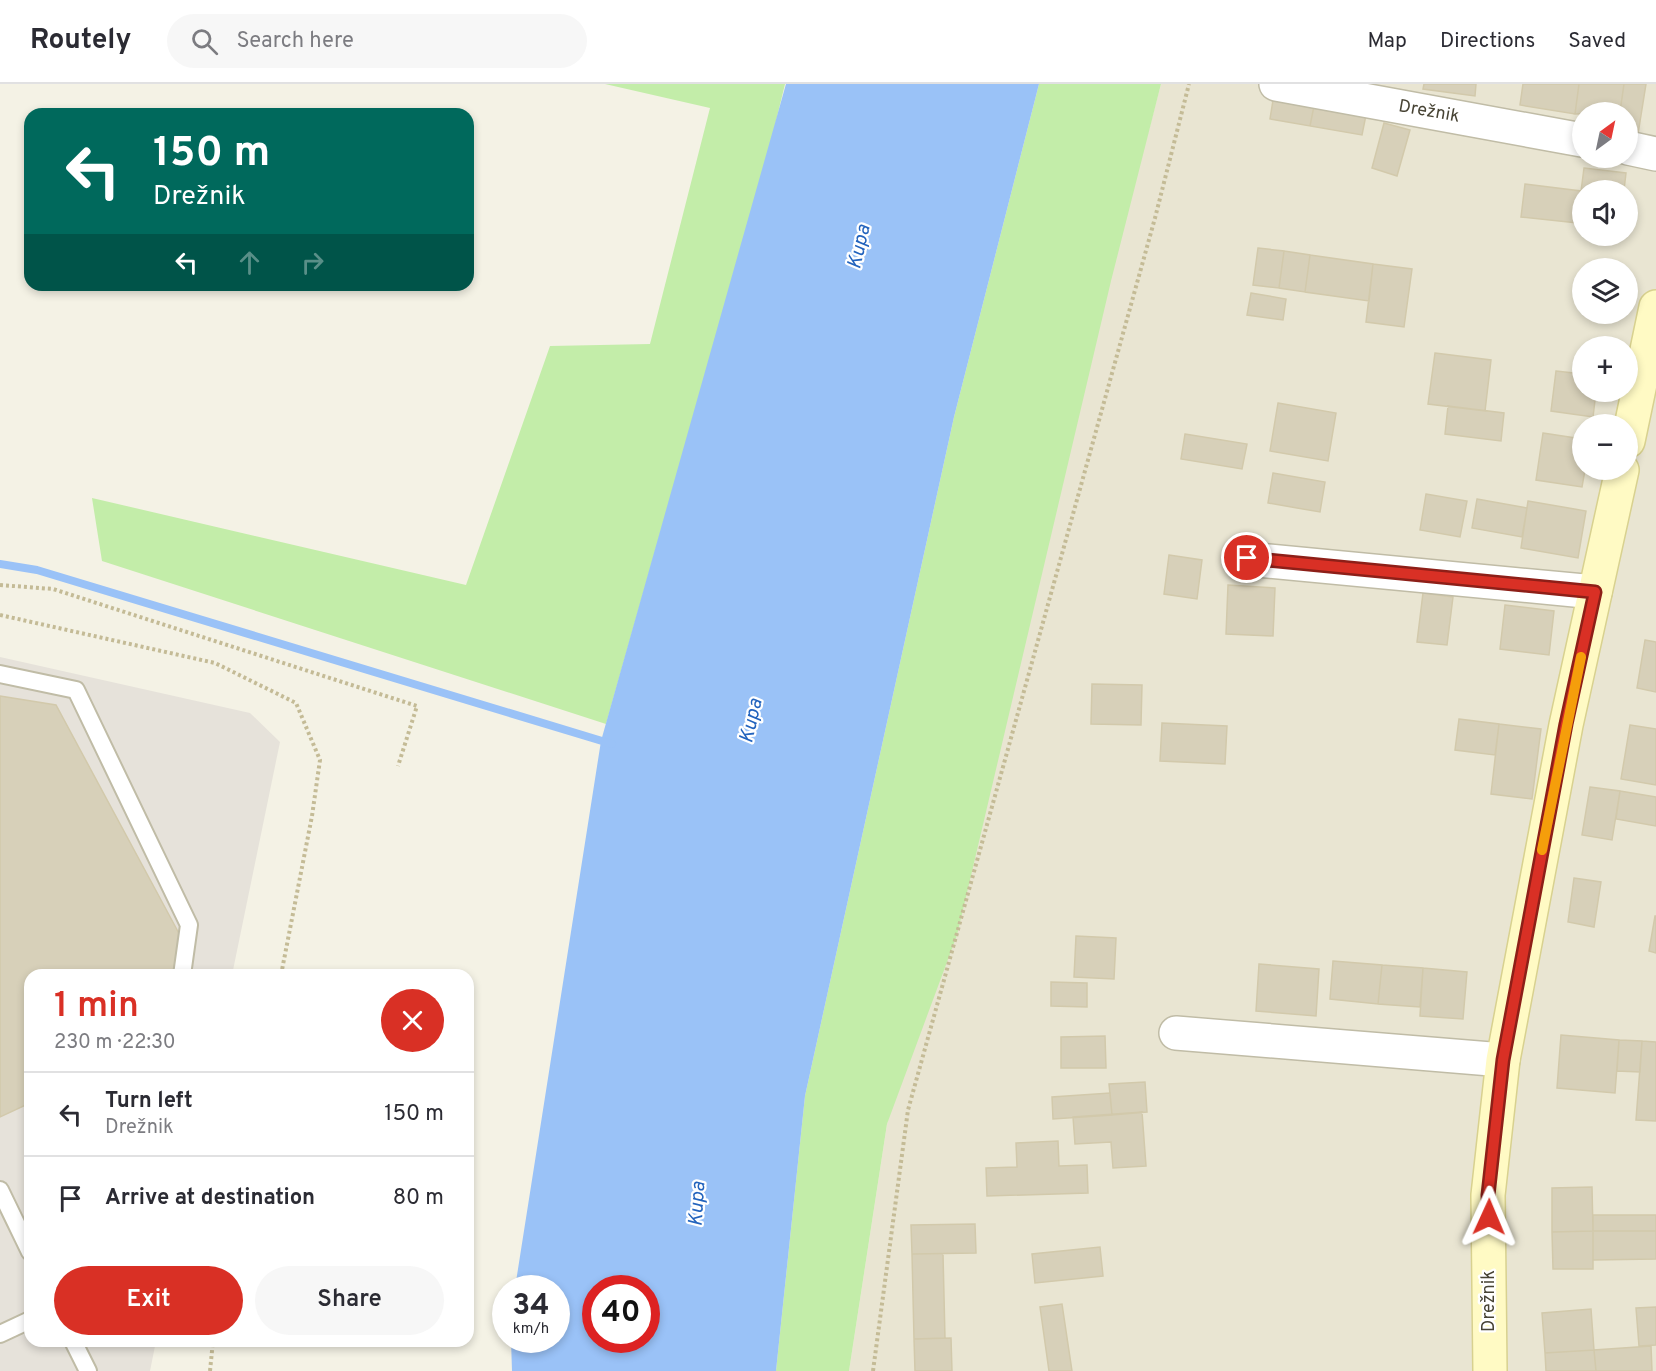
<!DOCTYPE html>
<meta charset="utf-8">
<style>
body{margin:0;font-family:Overpass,sans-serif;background:#f7f7f7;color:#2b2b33;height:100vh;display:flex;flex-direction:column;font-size:22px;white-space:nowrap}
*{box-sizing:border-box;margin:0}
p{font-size:20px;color:#7c7c81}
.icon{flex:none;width:33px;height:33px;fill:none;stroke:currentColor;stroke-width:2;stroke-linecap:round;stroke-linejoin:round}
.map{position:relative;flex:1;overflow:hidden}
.sheet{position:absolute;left:24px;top:885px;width:450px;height:378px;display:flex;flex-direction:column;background:#fff;border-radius:18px;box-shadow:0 3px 9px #0003}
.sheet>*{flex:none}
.banner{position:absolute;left:24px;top:24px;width:450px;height:183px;border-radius:18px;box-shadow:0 3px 9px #0003;background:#00695c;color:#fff;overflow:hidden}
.needle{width:39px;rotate:33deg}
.buttons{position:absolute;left:1572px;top:18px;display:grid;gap:12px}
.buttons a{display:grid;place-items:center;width:66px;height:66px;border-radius:50%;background:#fff;box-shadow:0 3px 9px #0003;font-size:30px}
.speed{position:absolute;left:492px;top:1191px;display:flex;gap:12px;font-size:30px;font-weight:700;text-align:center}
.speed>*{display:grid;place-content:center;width:78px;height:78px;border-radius:50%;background:#fff;box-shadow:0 3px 9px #0003;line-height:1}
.speed small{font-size:15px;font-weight:400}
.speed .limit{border:9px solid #d22;background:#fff;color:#111}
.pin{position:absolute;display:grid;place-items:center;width:51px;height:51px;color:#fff;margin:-26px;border:3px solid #fff;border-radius:50%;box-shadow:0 2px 6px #0007}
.me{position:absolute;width:66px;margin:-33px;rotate:1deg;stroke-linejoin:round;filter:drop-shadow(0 0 4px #0008)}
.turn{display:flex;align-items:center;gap:21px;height:126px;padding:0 30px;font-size:27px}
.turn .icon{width:78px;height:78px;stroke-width:2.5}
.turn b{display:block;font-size:42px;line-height:51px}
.lanes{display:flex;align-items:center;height:57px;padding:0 30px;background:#0003;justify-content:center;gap:30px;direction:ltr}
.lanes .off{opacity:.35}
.round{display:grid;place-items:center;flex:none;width:63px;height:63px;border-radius:32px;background:#f7f7f7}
.headline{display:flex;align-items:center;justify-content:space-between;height:102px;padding:0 30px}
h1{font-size:36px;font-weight:600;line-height:45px;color:#d93025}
.primary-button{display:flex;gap:12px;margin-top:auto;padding:12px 30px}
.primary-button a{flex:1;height:69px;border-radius:36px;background:#d93025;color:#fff;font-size:24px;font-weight:600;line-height:69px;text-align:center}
.primary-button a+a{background:#f7f7f7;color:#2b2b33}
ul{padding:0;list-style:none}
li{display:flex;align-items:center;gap:18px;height:84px;padding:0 30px;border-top:2px solid #e1e1e2}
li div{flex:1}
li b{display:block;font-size:22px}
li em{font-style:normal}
header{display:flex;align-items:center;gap:36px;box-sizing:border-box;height:84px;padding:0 30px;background:#fff;border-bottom:2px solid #e1e1e2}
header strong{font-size:28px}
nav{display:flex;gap:33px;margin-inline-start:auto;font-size:21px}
.search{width:420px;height:54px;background:#f7f7f7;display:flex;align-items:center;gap:15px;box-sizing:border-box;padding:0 21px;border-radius:33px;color:#7c7c81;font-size:22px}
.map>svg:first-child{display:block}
</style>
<header>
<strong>Routely</strong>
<div class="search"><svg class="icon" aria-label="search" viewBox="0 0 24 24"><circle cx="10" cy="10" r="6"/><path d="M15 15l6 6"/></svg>Search here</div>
<nav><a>Map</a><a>Directions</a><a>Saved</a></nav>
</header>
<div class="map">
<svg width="1656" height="1287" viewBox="0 0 1656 1287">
<rect width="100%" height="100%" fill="#f4f2e5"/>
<path fill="#e9e5d2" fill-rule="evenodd" d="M 1161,0 L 1656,0 L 1656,1287 L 849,1287 L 887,1040 ZM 1582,28 L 1628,28 L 1628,74 L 1582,74 ZM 1582,106 L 1628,106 L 1628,152 L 1582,152 ZM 1582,184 L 1628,184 L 1628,230 L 1582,230 ZM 1582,262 L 1628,262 L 1628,308 L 1582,308 ZM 1582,340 L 1628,340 L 1628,386 L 1582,386 Z"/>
<path fill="#e6e2da" d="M 0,573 L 250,629 L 280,658 L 232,891 L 30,891 L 30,1257 L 156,1257 L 150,1287 L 0,1287 Z"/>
<path fill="#c3eda9" d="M 605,0 L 785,0 L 769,66 L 606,640 L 102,477 L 92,414 L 466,501 L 550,262 L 650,260 L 710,24 Z
M 1039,0 L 1161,0 L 1111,197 L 957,851 L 887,1040 L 849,1287 L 776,1287 L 805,1012 L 954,333 Z"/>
<path fill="#9ac2f7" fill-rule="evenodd" d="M 786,0 L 1039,0 L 954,333 L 805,1012 L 776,1287 L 512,1287 L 511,1256 L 556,1256 L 556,1204 L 515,1204 L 601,657 ZM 646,1204 L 646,1256 L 596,1256 L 596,1204 Z"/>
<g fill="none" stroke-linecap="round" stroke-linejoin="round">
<path stroke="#9ac2f7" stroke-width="8" d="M 0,480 L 37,486 L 612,660"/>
</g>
<path fill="#d7d0b9" stroke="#d2c9ab" stroke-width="1.5" d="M 1424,0 L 1476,0 L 1475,12 L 1423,5 Z
M 1523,0 L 1579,0 L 1575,30 L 1520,21 Z
M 1579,0 L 1624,0 L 1620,28 L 1575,30 Z
M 1624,0 L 1646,0 L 1638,50 L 1628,49 L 1628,28 L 1620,28 Z
M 1274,10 L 1315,17 L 1310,42 L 1270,35 Z
M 1315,17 L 1367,26 L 1362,51 L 1310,42 Z
M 1384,39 L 1410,46 L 1397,92 L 1372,84 Z
M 1584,84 L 1626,89 L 1624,106 L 1582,106 L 1582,140 L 1577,139 Z
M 1525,100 L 1581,107 L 1577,139 L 1521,133 Z
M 1258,164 L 1284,167 L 1279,204 L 1253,201 Z
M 1284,167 L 1310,171 L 1305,208 L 1279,204 Z
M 1310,171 L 1373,180 L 1369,217 L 1305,208 Z
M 1373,180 L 1412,185 L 1404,243 L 1366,238 Z
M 1251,209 L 1286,215 L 1283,236 L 1247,231 Z
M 1435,269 L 1491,276 L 1485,327 L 1428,320 Z
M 1556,287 L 1582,290 L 1582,308 L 1596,308 L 1593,333 L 1551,327 Z
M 1278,319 L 1336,329 L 1328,377 L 1270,367 Z
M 1448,322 L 1504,329 L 1501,357 L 1445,350 Z
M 1543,349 L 1582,355 L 1582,386 L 1585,386 L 1582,403 L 1536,396 Z
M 1185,350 L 1247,360 L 1242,385 L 1181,375 Z
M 1273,389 L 1325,398 L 1320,428 L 1268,419 Z
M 1426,410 L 1467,417 L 1460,453 L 1420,446 Z
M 1477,415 L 1527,424 L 1522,453 L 1472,444 Z
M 1528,417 L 1586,427 L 1578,474 L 1521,464 Z
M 1169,471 L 1202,476 L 1197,515 L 1164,510 Z
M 1228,501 L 1275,504 L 1273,552 L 1226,550 Z
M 1423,509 L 1453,513 L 1447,561 L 1417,558 Z
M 1505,521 L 1554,527 L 1549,571 L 1500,565 Z
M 1645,556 L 1656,558 L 1656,608 L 1637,604 Z
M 1092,600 L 1142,601 L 1141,641 L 1091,640 Z
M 0,612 L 56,621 L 182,855 L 173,891 L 30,891 L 30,1019 L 0,1033 Z
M 1459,635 L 1499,640 L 1495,671 L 1455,666 Z
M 1162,639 L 1227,642 L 1225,680 L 1160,677 Z
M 1499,640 L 1541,645 L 1532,715 L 1491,710 Z
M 1630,641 L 1656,645 L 1656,701 L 1621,695 Z
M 1590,703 L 1620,707 L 1612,756 L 1582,751 Z
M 1620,707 L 1656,713 L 1656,742 L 1616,735 Z
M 1574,794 L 1601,798 L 1594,843 L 1568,838 Z
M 1655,832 L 1656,832 L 1656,869 L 1649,867 Z
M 1076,852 L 1116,854 L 1114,895 L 1074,893 Z
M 1333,877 L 1382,881 L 1378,920 L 1330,915 Z
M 1259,880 L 1319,885 L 1316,932 L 1256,927 Z
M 1382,881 L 1423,884 L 1420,923 L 1378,920 Z
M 1423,884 L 1467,888 L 1463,935 L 1420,932 Z
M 1051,898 L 1087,899 L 1087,923 L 1051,922 Z
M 1561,951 L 1619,956 L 1615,1009 L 1557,1004 Z
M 1105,952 L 1106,984 L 1061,984 L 1061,953 Z
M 1619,956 L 1642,957 L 1640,988 L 1617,987 Z
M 1642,957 L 1656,958 L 1656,1037 L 1636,1036 Z
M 1145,998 L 1147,1028 L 1112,1031 L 1109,1000 Z
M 1110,1009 L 1112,1031 L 1053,1035 L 1052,1013 Z
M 1142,1028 L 1146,1082 L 1113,1084 L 1111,1058 L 1075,1060 L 1073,1033 Z
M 1058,1057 L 1059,1082 L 1087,1081 L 1088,1109 L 987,1112 L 986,1084 L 1017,1083 L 1016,1059 Z
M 1592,1103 L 1593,1147 L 1552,1148 L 1552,1104 Z
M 1593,1131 L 1656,1131 L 1656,1147 L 1593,1147 Z
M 975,1140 L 976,1169 L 912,1170 L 911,1141 Z
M 1593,1147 L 1656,1147 L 1656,1175 L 1593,1176 Z
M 1593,1147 L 1593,1185 L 1553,1185 L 1552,1148 Z
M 1100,1163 L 1103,1192 L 1035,1199 L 1032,1170 Z
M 912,1170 L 943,1170 L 945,1254 L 914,1255 Z
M 1062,1220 L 1072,1287 L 1049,1287 L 1040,1223 Z
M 1656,1223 L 1656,1261 L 1639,1262 L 1636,1224 Z
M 1591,1225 L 1594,1266 L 1545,1269 L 1542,1229 Z
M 951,1254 L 952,1287 L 915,1287 L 914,1255 Z
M 1651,1262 L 1652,1287 L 1596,1287 L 1594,1266 Z
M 1594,1266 L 1596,1287 L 1546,1287 L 1545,1269 Z"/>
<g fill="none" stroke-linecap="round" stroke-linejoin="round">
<g stroke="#c0bca6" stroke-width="20">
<path id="lane" d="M 0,590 L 76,606 L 189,841 L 182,891
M 0,1106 L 30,1168
M 0,1250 L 30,1236
M 73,1257 L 88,1287"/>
</g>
<g stroke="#c0bca6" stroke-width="36">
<path id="street" d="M 1276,0 L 1582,56
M 1628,64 L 1656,70
M 1247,475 L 1595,508
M 1176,949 L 1503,976"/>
</g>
<g stroke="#d8d18f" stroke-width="36">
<path id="secondary" d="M 1628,357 L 1656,223
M 1490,1287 L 1488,1111 L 1503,976 L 1566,641 L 1622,386"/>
</g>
<path stroke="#c4bb96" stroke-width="4" stroke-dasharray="3 3" stroke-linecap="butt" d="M 0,501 L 53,505 L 417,622 L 398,682
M 0,531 L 215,579 L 296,619 L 320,676 L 312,732 L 281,891
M 210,1287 L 213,1257
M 873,1287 L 908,1026 L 1155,134 L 1189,0"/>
<use href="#lane" stroke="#fff" stroke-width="16"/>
<use href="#street" stroke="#fff" stroke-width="33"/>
<use href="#secondary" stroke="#fffac4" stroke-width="33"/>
</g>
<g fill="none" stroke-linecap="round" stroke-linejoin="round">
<g stroke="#8d1f18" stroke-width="15">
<path id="route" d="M 1247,474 L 1595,508 L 1566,640 L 1503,976 L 1488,1111 L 1489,1133"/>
</g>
<use href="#route" stroke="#d93025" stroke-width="10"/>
<path stroke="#f59e0b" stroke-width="10" d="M 1542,766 L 1581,573"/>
</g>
<g text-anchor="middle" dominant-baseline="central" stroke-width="4.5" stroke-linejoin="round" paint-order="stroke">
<g font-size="18" fill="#474334" stroke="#fff">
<text transform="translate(1429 28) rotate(10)">Drežnik</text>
<text transform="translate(1489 1217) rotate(-90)">Drežnik</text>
</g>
<g font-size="20" font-style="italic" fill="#2263bd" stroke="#fff">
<text transform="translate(860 163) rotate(-77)">Kupa</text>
<text transform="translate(752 637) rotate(-77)">Kupa</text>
<text transform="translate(698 1120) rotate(-86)">Kupa</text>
</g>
</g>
</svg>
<div class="buttons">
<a><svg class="needle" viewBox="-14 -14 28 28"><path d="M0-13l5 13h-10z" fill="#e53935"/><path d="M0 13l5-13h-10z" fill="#7c7c81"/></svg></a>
<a><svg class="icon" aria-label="sound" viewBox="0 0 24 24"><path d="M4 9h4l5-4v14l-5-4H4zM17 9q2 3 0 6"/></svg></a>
<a><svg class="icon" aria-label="layers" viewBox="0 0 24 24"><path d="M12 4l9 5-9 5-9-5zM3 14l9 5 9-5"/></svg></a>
<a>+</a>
<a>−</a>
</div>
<div class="speed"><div>34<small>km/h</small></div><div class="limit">40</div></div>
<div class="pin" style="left:1247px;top:474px;background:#d93025"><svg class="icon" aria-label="arrive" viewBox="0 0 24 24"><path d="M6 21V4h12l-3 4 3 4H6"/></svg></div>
<svg class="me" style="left:1489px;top:1133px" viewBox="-20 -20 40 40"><path d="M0-17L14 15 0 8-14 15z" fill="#d93025" stroke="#fff" stroke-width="4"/></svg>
<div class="banner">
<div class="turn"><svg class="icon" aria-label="left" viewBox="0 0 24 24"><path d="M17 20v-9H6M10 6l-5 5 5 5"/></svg><div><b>150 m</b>Drežnik</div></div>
<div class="lanes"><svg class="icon" aria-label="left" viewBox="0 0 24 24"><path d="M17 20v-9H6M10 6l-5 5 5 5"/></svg><svg class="icon off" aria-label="ahead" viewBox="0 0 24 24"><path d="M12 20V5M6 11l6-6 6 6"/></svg><svg class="icon off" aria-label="right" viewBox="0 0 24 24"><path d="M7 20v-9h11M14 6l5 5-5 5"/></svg></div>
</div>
<section class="sheet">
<div class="headline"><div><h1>1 min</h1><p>230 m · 22:30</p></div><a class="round" style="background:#d93025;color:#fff"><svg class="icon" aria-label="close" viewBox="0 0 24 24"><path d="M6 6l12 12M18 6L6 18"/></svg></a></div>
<ul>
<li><svg class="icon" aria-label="left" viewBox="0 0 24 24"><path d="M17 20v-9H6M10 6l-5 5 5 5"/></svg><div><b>Turn left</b><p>Drežnik</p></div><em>150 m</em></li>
<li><svg class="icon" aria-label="arrive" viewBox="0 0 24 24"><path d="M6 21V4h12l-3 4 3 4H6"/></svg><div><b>Arrive at destination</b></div><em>80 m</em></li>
</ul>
<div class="primary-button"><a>Exit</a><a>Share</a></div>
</section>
</div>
